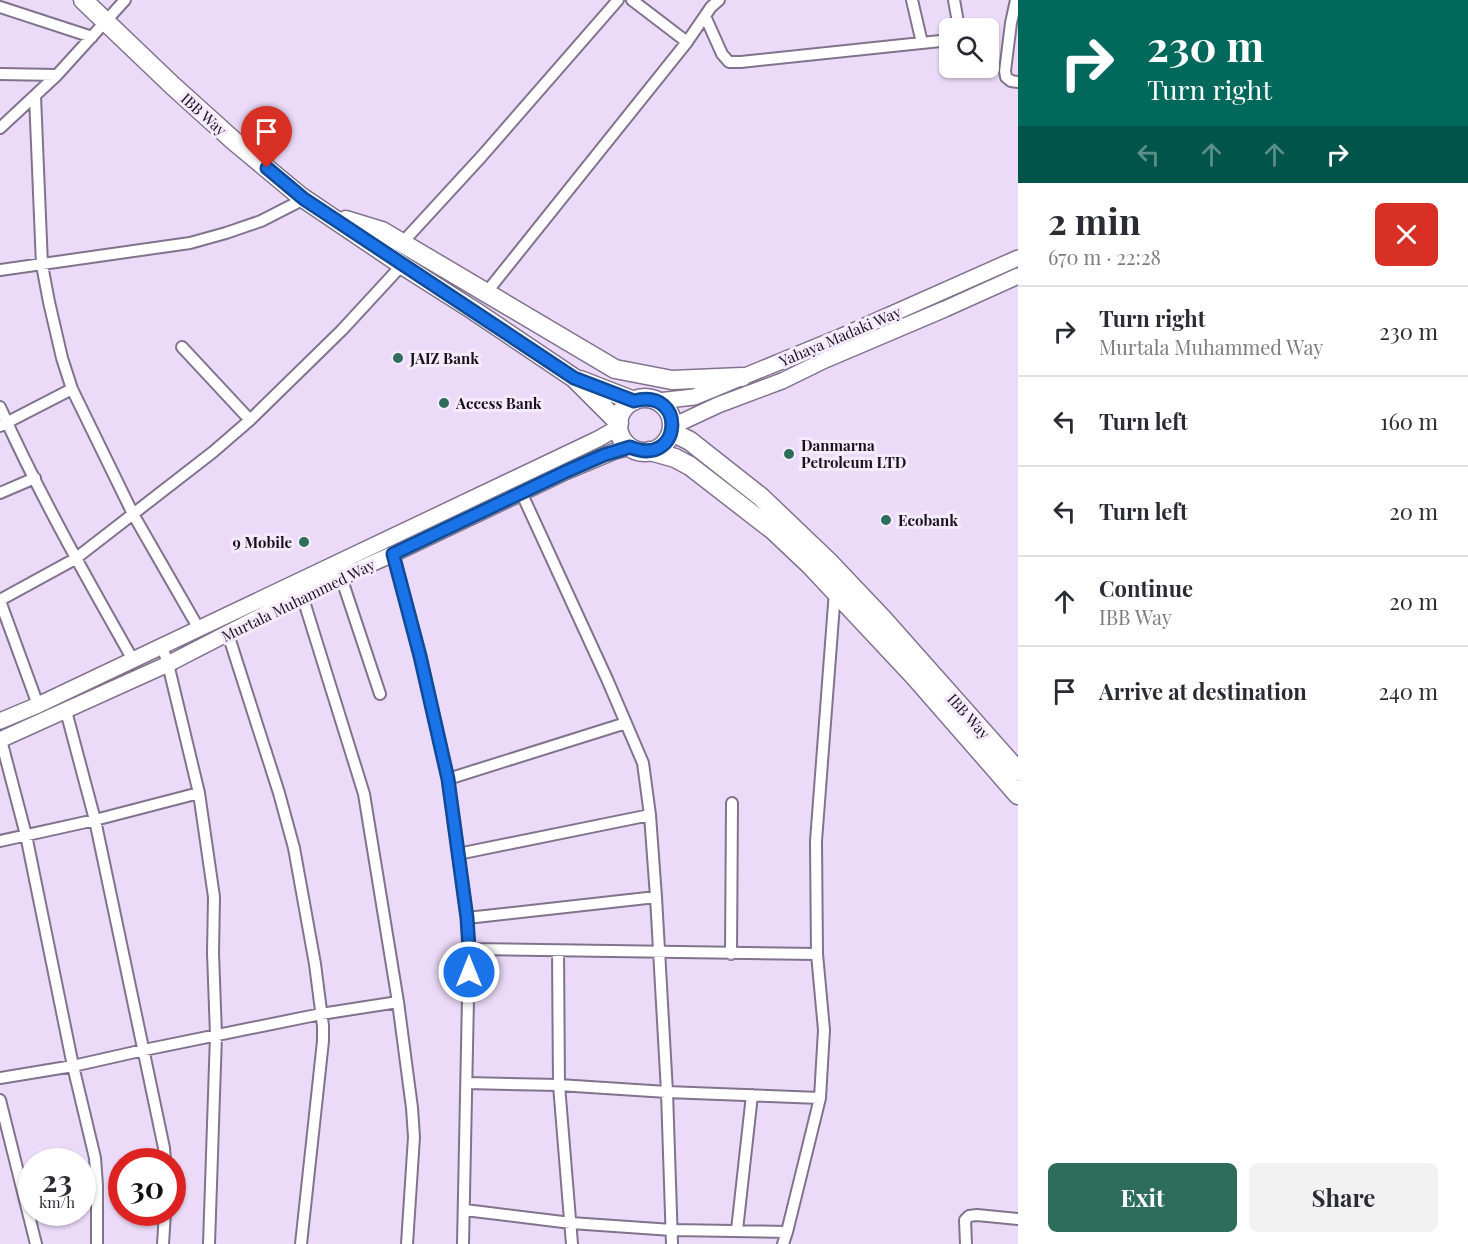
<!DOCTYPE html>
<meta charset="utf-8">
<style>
body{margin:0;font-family:"Playfair Display",serif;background:#f2f2f3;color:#2b2b33;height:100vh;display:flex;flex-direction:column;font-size:22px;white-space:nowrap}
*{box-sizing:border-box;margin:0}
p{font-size:20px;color:#7c7c81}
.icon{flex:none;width:33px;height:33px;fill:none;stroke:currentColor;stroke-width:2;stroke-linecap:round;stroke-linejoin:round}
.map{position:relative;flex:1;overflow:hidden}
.drawer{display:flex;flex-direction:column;background:#fff;width:450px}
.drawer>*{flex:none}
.hud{background:#00695c;color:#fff;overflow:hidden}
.fabs{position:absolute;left:939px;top:18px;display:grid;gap:12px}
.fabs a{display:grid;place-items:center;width:60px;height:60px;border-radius:9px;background:#fff;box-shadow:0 2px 4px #0004;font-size:30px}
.speed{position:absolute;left:18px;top:1148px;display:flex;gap:12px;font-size:30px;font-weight:700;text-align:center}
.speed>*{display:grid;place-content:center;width:78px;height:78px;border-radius:50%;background:#fff;box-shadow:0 2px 4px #0004;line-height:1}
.speed small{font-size:15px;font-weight:400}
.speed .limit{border:9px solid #d22;background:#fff;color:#111}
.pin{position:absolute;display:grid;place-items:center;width:51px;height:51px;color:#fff;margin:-62px -26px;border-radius:50% 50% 50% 0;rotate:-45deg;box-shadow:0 0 6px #0007}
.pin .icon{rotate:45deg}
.me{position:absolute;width:66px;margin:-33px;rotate:0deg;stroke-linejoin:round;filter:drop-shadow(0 0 4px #0008)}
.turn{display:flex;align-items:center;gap:21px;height:126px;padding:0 30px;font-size:27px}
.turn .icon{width:78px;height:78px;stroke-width:2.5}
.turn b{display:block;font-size:42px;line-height:51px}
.lanes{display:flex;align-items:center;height:57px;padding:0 30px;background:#0003;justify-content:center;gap:30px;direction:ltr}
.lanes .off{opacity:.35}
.round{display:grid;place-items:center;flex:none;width:63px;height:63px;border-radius:9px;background:#f2f2f3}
.headline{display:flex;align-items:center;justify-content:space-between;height:102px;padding:0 30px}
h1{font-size:36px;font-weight:700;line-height:45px}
.button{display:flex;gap:12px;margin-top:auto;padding:12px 30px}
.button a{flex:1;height:69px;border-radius:9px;background:#2e6d5b;color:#fff;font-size:24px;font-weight:700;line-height:69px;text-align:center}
.button a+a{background:#f2f2f3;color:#2b2b33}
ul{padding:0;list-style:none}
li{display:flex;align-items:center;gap:18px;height:90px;padding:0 30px;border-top:2px solid #e1e1e2}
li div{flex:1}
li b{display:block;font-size:22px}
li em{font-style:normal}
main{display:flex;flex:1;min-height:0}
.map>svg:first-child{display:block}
</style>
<main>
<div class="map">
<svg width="1018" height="1244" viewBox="0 0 1018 1244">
<rect width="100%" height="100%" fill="#ecdbf8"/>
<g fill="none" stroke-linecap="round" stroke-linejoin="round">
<g stroke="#81738c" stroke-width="14">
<path id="street" d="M 632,0 L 687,42
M 912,0 L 922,43
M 954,0 L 959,28
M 1016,0 L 1011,23 L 1005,71 L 1006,77 L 1011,81 L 1018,82
M 0,7 L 92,37
M 705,16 L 722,54 L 729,62 L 741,62 L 950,40
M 0,74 L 57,75
M 35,96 L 42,265 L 49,302 L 62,358 L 72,389 L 133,514 L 199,629
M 0,128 L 57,75 L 125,0
M 402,243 L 482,156 L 618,0
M 0,270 L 190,243 L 226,233 L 261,221 L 304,199
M 486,293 L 687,42 L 711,7 L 719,0
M 182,347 L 250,420
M 0,407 C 39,494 86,577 133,660
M 0,426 L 72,389
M 521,492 L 607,679 L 643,763 L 650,815 L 656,897 L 667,1092 L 672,1244
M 0,493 L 35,478
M 393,554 L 420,655 L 448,779 L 467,918 L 469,949 L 463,1244
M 341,577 L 380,694
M 302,595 L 364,794 L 398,1002 L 412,1108 L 414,1137 L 407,1244
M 0,600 L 75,559 L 213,452 L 250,420 L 342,330 L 402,265
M 0,601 L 38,705
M 228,634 L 279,793 L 294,848 L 315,964 L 323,1026 L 323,1041 L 301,1244
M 162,646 L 168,664 L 199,793 L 214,897 L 213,953 L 216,1035 L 209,1244
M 66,711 L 95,820 L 164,1148 L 165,1161
M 1,740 L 26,835 L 73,1066 L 95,1158 L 97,1185 L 97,1244
M 448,779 L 626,723
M 0,841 L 95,820 L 199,793
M 458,854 L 650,815
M 467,918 L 656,897
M 469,949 L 817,954
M 558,951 L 559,1085 L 572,1244
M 731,954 L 732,803
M 0,1078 L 73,1066 L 144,1050 L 321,1014 L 398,1002
M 467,1083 L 559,1085 L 667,1092 L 820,1098
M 0,1100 L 36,1244
M 465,1210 L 571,1223 L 672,1230 L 787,1232 L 820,1098 L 824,1030 L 817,954 L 816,841 L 835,591
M 737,1230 L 752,1095
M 163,1244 L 165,1212
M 783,1244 L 787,1232
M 966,1244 L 965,1220 L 969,1216 L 977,1215 L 1018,1219"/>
</g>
<g stroke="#81738c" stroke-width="18">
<path id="primary" d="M 658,401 L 694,397 L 840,337 L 1018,258
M 673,426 L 718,405 L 782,381 L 825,360 L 945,309 L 1018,276
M 0,721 L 38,705 L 598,439 L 619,427
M 0,740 L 168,664 L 302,595 L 393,554 L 565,472 L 615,451 L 630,447"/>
</g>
<g stroke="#81738c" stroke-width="21">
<path id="highway" d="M 83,0 L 173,86 L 234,141 L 300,196 L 402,265 L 473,310 L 574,378 L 619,423
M 346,220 L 382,231 L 615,369 L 672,380 L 742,377
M 580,380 L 634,401
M618 425a27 27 0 1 1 54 0a27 27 0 1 1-54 0Z
M 672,432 L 690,441 L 761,497 L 828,561 L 883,619 L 1018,771
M 650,451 L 675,458 L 690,466 L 774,531 L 811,566 L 915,677 L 1018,795"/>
</g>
<use href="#street" stroke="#fff" stroke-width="10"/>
<use href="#primary" stroke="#fff" stroke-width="15"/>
<use href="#highway" stroke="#fff" stroke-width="18"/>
</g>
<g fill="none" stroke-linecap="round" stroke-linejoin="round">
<g stroke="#114b97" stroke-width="15">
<path id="route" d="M 267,168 L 304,199 L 574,378 L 634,401 C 688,387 682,469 630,447 L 604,455 L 565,472 L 393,554 L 420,656 L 448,779 L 467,918 L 469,949 L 469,972"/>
</g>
<use href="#route" stroke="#1a73e8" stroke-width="10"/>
</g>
<g fill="#2e6d5b" stroke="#f5ebfd" stroke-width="2">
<circle cx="398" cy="358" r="6"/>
<circle cx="444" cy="403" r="6"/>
<circle cx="789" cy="454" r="6"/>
<circle cx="886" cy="520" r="6"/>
<circle cx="304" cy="542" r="6"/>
</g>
<g text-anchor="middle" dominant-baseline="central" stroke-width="6" stroke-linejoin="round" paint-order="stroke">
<g font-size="15" fill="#18121c" stroke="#f5ebfd">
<text transform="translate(204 114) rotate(42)">IBB Way</text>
<text transform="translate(840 336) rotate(-23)">Yahaya Madaki Way</text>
<text transform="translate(298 600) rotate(-26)">Murtala Muhammed Way</text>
<text transform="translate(969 716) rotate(48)">IBB Way</text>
</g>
<g font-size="15" font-weight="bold" fill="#18121c" stroke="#f5ebfd" text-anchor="start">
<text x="410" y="358">JAIZ Bank</text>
<text x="456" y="403">Access Bank</text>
<text x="801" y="445">Danmarna<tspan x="801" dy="17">Petroleum LTD</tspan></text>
<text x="898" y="520">Ecobank</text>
<text x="292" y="542" text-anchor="end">9 Mobile</text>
</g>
</g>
</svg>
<div class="fabs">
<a><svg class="icon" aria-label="search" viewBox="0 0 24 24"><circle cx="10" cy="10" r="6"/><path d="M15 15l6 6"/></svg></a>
</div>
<div class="speed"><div>23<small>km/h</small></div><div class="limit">30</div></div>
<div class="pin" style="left:267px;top:168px;background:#d93025"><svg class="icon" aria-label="arrive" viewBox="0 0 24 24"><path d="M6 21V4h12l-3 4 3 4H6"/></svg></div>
<svg class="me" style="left:469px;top:972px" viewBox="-20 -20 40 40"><circle r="17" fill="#1a73e8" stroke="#fff" stroke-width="3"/><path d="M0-11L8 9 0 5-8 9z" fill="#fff"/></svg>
</div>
<section class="drawer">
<div class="hud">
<div class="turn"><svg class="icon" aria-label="right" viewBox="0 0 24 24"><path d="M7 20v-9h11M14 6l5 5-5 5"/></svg><div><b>230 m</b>Turn right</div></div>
<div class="lanes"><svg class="icon off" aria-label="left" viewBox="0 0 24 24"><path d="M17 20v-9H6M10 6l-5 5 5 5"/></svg><svg class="icon off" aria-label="ahead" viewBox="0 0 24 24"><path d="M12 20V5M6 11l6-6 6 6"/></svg><svg class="icon off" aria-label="ahead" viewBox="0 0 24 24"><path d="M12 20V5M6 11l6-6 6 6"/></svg><svg class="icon" aria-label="right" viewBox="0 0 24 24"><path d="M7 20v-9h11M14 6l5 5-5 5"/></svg></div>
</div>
<div class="headline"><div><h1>2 min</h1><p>670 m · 22:28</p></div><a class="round" style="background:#d93025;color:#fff"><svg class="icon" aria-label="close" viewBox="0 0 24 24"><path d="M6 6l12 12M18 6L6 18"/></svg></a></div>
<ul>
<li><svg class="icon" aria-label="right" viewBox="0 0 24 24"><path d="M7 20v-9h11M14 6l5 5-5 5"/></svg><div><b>Turn right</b><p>Murtala Muhammed Way</p></div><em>230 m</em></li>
<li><svg class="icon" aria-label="left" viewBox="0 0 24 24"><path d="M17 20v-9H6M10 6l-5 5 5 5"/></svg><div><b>Turn left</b></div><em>160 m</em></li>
<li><svg class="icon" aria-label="left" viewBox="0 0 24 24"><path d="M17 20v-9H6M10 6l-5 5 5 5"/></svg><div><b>Turn left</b></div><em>20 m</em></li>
<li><svg class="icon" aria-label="ahead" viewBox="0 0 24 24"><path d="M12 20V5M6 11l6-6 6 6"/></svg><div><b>Continue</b><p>IBB Way</p></div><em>20 m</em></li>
<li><svg class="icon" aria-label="arrive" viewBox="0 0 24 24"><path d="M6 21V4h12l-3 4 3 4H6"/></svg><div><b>Arrive at destination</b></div><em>240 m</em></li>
</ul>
<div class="button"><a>Exit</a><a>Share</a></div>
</section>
</main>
